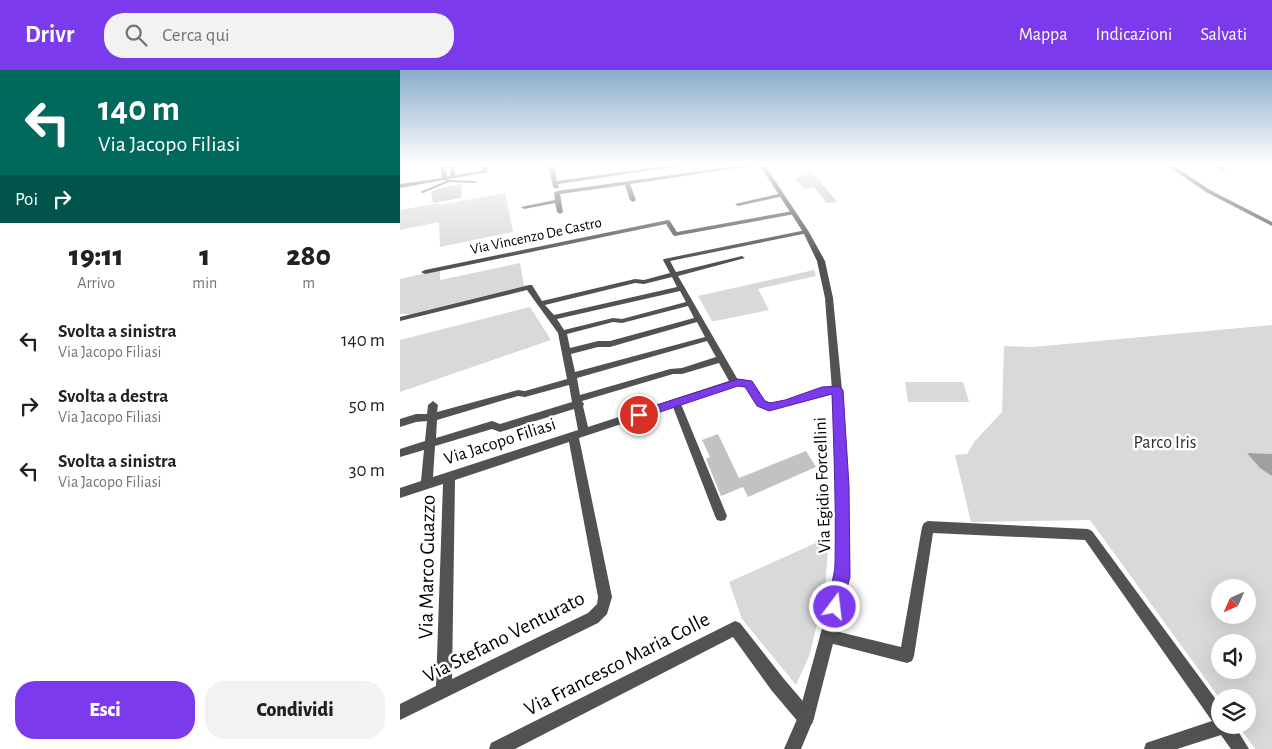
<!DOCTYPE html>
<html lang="it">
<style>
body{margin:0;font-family:"Alegreya Sans",sans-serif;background:#f2f2f2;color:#202124;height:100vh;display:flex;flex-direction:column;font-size:19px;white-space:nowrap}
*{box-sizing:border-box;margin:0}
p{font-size:16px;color:#757577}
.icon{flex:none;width:28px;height:28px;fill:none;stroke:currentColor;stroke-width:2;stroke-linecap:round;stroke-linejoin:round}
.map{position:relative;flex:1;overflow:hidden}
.side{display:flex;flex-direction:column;background:#fff;width:400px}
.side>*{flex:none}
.top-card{background:#00695c;color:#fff;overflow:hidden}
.needle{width:32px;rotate:225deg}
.fabs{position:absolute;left:811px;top:509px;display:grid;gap:10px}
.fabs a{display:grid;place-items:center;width:45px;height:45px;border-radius:50%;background:#fff;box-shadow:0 5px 20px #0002;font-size:25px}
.pin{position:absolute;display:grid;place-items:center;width:42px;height:42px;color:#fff;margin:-21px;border:2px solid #fff;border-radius:50%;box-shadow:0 1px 5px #0007}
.me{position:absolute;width:55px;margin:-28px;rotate:15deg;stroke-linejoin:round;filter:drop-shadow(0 0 4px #0008)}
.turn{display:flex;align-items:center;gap:18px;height:105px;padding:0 15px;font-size:22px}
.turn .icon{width:65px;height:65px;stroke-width:2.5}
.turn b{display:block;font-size:35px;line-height:42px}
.then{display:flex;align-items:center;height:48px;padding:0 15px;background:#0003;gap:10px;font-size:19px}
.eta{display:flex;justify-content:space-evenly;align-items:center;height:85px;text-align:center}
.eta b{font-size:30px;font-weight:800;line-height:35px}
.primary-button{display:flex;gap:10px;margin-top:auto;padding:10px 15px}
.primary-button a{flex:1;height:58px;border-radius:20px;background:#7c3aed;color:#fff;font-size:20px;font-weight:800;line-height:58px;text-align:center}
.primary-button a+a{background:#f2f2f2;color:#202124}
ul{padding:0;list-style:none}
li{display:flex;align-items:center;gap:15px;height:65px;padding:0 15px}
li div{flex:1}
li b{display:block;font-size:19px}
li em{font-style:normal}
header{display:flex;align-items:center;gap:30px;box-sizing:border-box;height:70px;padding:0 25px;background:#7c3aed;color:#fff}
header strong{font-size:24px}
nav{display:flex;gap:28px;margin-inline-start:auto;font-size:18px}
.search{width:350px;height:45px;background:#f2f2f2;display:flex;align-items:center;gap:12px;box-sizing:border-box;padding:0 18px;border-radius:20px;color:#757577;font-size:19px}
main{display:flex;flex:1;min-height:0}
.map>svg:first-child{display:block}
</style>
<header>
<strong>Drivr</strong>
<div class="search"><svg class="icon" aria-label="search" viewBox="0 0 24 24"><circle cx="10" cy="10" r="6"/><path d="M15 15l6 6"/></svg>Cerca qui</div>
<nav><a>Mappa</a><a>Indicazioni</a><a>Salvati</a></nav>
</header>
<main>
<section class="side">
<div class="top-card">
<div class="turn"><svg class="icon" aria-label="left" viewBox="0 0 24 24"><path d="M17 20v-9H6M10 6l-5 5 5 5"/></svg><div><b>140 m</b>Via Jacopo Filiasi</div></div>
<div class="then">Poi<svg class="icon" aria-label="right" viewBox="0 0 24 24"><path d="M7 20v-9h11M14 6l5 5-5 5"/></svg></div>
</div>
<div class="eta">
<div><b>19:11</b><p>Arrivo</p></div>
<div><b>1</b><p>min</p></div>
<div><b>280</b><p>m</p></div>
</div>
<ul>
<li><svg class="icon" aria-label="left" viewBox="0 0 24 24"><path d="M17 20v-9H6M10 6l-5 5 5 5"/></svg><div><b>Svolta a sinistra</b><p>Via Jacopo Filiasi</p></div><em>140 m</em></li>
<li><svg class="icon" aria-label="right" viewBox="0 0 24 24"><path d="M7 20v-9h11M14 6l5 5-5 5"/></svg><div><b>Svolta a destra</b><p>Via Jacopo Filiasi</p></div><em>50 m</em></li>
<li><svg class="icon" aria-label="left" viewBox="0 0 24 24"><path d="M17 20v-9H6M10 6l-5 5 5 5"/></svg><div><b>Svolta a sinistra</b><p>Via Jacopo Filiasi</p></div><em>30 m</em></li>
</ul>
<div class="primary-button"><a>Esci</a><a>Condividi</a></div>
</section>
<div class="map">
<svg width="872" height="679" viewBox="0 0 872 679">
<rect width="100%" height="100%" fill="#fff"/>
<path fill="#d9d9d9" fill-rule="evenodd" d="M 105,123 L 113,162 L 40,177 L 39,152 L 0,160 L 0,140 L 39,133 L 39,135 Z
M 120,193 L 124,216 L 11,244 L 0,244 L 0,209 L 40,200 L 40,210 Z
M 414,200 L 416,206 L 358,219 L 369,240 L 315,251 L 312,251 L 298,226 Z
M 130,237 L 151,270 L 0,322 L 0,270 Z
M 872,255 L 872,679 L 855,679 L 838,655 L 848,655 L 848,628 L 820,628 L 820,629 L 690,450 L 571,452 L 555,385 L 567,384 L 574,372 L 602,342 L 604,276 L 633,277 ZM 820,518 L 848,518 L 848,545 L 820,545 ZM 820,572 L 848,572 L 848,600 L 820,600 Z
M 505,312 L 563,312 L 569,332 L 508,332 Z
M 429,467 L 425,519 L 410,584 L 396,615 L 342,549 L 329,512 Z"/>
<path fill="#a0a0a0" d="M 847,383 L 872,384 L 872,406 L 860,398 Z"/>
<path fill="#c2c2c2" d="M 412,102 L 415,105 L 437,132 L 427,133 L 414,117 L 404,119 L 396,110 L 403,103 Z
M 62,114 L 61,128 L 33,133 L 31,122 L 40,118 Z
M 318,364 L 339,408 L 406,381 L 416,397 L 348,427 L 343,417 L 321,426 L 306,389 L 310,387 L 302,370 Z"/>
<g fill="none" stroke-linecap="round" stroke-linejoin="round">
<path fill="#525252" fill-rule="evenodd" d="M 82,94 L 87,94 L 85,95 Z
M 47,108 L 49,110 L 75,111 L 77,112 L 75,113 L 49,112 L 23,123 L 20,122 L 46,111 L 45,109 Z"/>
<path fill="#525252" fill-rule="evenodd" d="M 40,94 L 45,94 L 47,107 L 50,106 L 50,94 L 55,94 L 55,105 L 82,101 L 82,94 L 86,94 L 88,102 L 0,118 L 0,114 L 42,108 Z
M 148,94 L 154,94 L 157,111 L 281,94 L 293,94 L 158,114 L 159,117 L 156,119 L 153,117 Z
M 352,94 L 364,94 L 230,114 L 236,130 L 233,132 L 230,130 L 225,115 L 160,124 L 163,142 L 160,144 L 157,142 L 155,133 L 124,139 L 121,137 L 155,130 L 154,123 L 157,121 Z
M 765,94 L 771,94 L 810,120 L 872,152 L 872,156 L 806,122 Z
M 810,94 L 816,94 L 827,99 L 822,100 Z
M 382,123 L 384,124 L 384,126 L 338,136 L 335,134 Z
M 393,141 L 396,143 L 395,144 L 275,166 L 273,165 L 266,154 L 25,204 L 21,202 L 25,200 L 268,150 L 270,151 L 277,162 Z
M 406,160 L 408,161 L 408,163 L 270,191 L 276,202 L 342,186 L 345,188 L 278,206 L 338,310 L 352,312 C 361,324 361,335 378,332 L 437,317 L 442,320 L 440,322 L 371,340 L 359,337 L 346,317 L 335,316 L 281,334 L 327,446 L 325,450 L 321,451 L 317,450 L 315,446 L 273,337 L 179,368 L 212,527 L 207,544 L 198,553 L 0,650 L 0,634 L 36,616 L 43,414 L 0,428 L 0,418 L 21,411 L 24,380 L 0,387 L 0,379 L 25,371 L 27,351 L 16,352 L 0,357 L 0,349 L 16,344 L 27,344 L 28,335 L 33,331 L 38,335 L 37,342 L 118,320 L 125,321 L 167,309 L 158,263 L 127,220 L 0,251 L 0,247 L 129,215 L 132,215 L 142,231 L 235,209 L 244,210 L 270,203 L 263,190 L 264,189 ZM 272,207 L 277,217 L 154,245 L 145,235 L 235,213 L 244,214 ZM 280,221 L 286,232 L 222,249 L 213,248 L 164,260 L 157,249 ZM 288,236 L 294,248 L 210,271 L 198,271 L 170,278 L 167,264 L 213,252 L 222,253 ZM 297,252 L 305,267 L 175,302 L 171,284 L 198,277 L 210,277 ZM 307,271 L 316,287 L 282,298 L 270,299 L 180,325 L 177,308 ZM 319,293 L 329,311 L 188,357 L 183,336 L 184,334 L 182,331 L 273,304 L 282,304 ZM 169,315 L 172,332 L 100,354 L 92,351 L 36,368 L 37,350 L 118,326 L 125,327 ZM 174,339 L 178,360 L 33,407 L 35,376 L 92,359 L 100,362 ZM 169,372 L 198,527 L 197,534 L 188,543 L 52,609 L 55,410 Z
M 528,451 L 688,459 L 692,461 L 820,635 L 820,655 L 834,655 L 849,679 L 831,679 L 821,665 L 777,679 L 744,679 L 746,673 L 812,651 L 685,470 L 533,463 L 514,586 L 512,591 L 507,593 L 422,571 L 420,566 L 422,561 L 427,559 L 501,577 L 522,457 L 524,453 Z
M 335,551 L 340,553 L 384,609 L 412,642 L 414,648 L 412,654 L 406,656 L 400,654 L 372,621 L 333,567 L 115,679 L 89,679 L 91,673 Z"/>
<path fill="#525252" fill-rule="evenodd" d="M 359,94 L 364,94 L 409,162 L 425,191 L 433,228 L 442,320 L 448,415 L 450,507 L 414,648 L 401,679 L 384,679 L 398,647 L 436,507 L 436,415 L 432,320 L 425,228 L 417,191 L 403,162 Z"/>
</g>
<linearGradient id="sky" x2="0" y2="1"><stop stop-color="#8baccb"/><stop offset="0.5" stop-color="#fff"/><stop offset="1" stop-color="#fff" stop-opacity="0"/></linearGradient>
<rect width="872" height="189" fill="url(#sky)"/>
<path fill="#7c3aed" stroke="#51269a" d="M 338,309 L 352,311 L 365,331 L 370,333 L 385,330 L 422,317 L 438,316 L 443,320 L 449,416 L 450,507 L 440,542 L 435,545 L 429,542 C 425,533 435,507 435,494 C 436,437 434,381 432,324 L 369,341 L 357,336 L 345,317 L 338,316 L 239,349 L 233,345 L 235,342 Z"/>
<g text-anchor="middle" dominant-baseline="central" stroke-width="5" stroke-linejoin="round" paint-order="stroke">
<g font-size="15" fill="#000" stroke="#fff">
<text transform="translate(136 166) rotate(-12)">Via Vincenzo De Castro</text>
</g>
<g font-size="18" fill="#000" stroke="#fff">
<text transform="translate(100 372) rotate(-18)">Via Jacopo Filiasi</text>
<text transform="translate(423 415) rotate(-92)">Via Egidio Forcellini</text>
</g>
<g font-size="18" fill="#303030" stroke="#fff">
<text x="765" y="373">Parco Iris</text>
</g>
<g font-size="21" fill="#000" stroke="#fff">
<text transform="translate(27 497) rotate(-89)">Via Marco Guazzo</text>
<text transform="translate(104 567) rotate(-27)">Via Stefano Venturato</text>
<text transform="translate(217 594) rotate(-27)">Via Francesco Maria Colle</text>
</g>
</g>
</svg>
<div class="fabs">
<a><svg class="needle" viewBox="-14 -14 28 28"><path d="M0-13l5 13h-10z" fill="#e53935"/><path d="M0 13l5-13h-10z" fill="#757577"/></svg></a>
<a><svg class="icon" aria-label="sound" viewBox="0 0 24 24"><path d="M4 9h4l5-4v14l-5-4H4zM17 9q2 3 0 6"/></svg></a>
<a><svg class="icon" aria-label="layers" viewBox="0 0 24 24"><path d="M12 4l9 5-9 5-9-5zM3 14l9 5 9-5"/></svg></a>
</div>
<div class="pin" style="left:239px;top:345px;background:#d93025"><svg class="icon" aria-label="arrive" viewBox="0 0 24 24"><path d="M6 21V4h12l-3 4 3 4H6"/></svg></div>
<svg class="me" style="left:435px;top:537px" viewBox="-20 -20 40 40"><circle r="17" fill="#7c3aed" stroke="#fff" stroke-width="3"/><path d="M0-11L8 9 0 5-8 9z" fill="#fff"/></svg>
</div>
</main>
